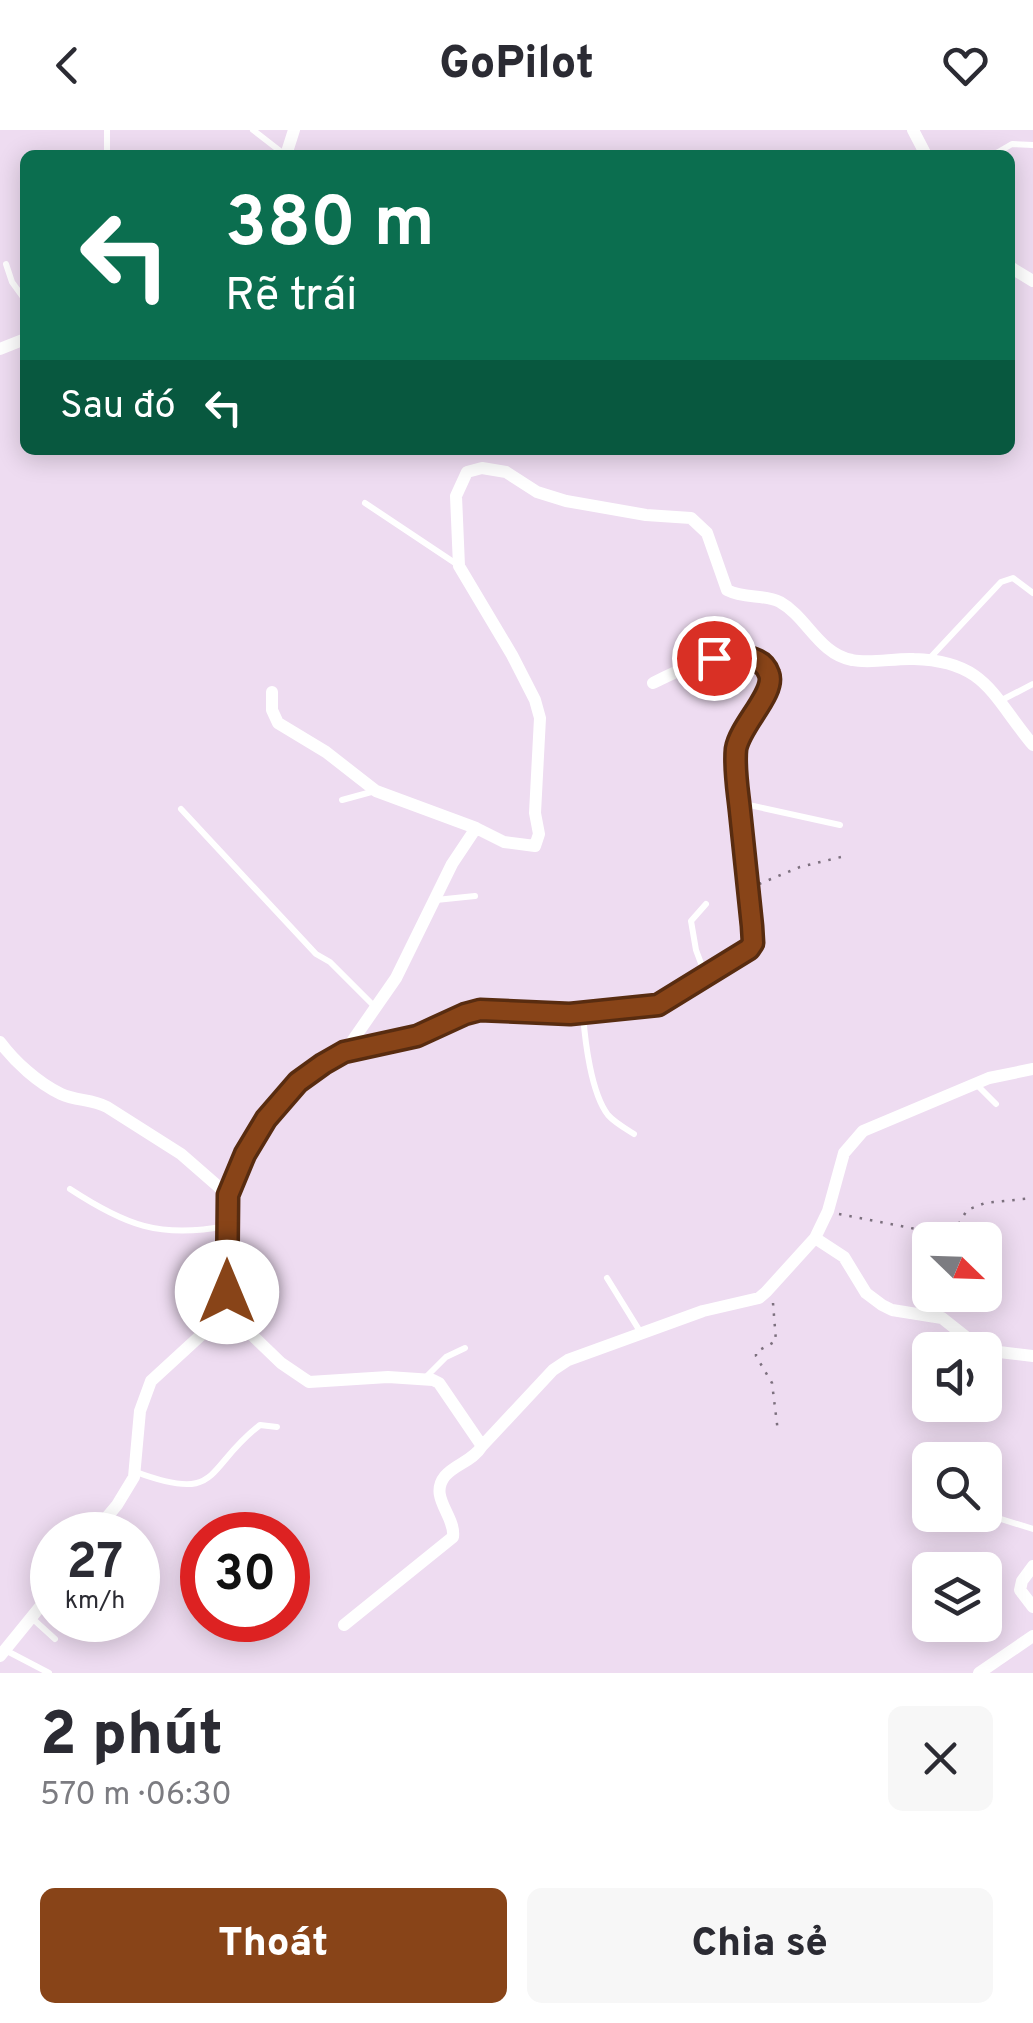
<!DOCTYPE html>
<html lang="vi">
<meta charset="utf-8">
<style>
body{margin:0;font-family:Overpass,sans-serif;background:#f7f7f7;color:#2b2b33;height:100vh;display:flex;flex-direction:column;font-size:38px;white-space:nowrap}
*{box-sizing:border-box;margin:0}
p{font-size:32px;color:#7c7c81}
.icon{flex:none;width:55px;height:55px;fill:none;stroke:currentColor;stroke-width:2;stroke-linecap:round;stroke-linejoin:round}
.map{position:relative;height:1543px;overflow:hidden}
.sheet{display:flex;flex-direction:column;background:#fff;flex:1}
.sheet>*{flex:none}
.guide{position:absolute;left:20px;top:20px;width:995px;height:305px;border-radius:15px;box-shadow:0 5px 25px #0003;background:#0b6e4f;color:#fff;overflow:hidden}
.needle{width:65px;rotate:113deg}
.controls{position:absolute;left:912px;top:1092px;display:grid;gap:20px}
.controls a{display:grid;place-items:center;width:90px;height:90px;border-radius:15px;background:#fff;box-shadow:0 5px 25px #0003;font-size:50px}
.speed{position:absolute;left:30px;top:1382px;display:flex;gap:20px;font-size:50px;font-weight:700;text-align:center}
.speed>*{display:grid;place-content:center;width:130px;height:130px;border-radius:50%;background:#fff;box-shadow:0 5px 25px #0003;line-height:1}
.speed small{font-size:25px;font-weight:400}
.speed .limit{border:15px solid #d22;background:#fff;color:#111}
.pin{position:absolute;display:grid;place-items:center;width:85px;height:85px;color:#fff;margin:-42px;border:5px solid #fff;border-radius:50%;box-shadow:0 2px 10px #0007}
.me{position:absolute;width:110px;margin:-55px;rotate:0deg;stroke-linejoin:round;filter:drop-shadow(0 0 8px #0008)}
.turn{display:flex;align-items:center;gap:35px;height:210px;padding:0 40px;font-size:45px}
.turn .icon{width:130px;height:130px;stroke-width:2.5}
.turn b{display:block;font-size:70px;line-height:85px}
.then{display:flex;align-items:center;height:95px;padding:0 40px;background:#0003;gap:20px;font-size:38px}
.round{display:grid;place-items:center;flex:none;width:105px;height:105px;border-radius:15px;background:#f7f7f7}
.overview{display:flex;align-items:center;justify-content:space-between;height:170px;padding:0 40px}
h1{font-size:60px;font-weight:800;line-height:75px}
.button{display:flex;gap:20px;margin-top:auto;padding:20px 40px}
.button a{flex:1;height:115px;border-radius:15px;background:#884418;color:#fff;font-size:40px;font-weight:800;line-height:115px;text-align:center}
.button a+a{background:#f7f7f7;color:#2b2b33}
header{display:flex;justify-content:space-between;align-items:center;height:130px;padding:0 40px;background:#fff;font-size:45px;font-weight:800}
.map>svg:first-child{display:block}
</style>
<header><svg class="icon" aria-label="back" viewBox="0 0 24 24"><path d="M15 5l-7 7 7 7"/></svg>GoPilot<svg class="icon" aria-label="heart" viewBox="0 0 24 24"><path d="M12 20l-8-8c-3-5 5-10 8-4 3-6 11-1 8 4z"/></svg></header>
<div class="map">
<svg width="1033" height="1543" viewBox="0 0 1033 1543">
<rect width="100%" height="100%" fill="#eedcf1"/>
<g fill="none" stroke-linecap="round" stroke-linejoin="round">
<path stroke="#7c707e" stroke-width="2.5" stroke-dasharray="2.5 8" stroke-linecap="butt" d="M 759,754 L 800,737 L 841,727
M 839,1084 L 931,1102 L 954,1102 L 967,1080 L 985,1073 L 1033,1068
M 773,1173 L 776,1211 L 756,1222 L 756,1226 L 772,1253 L 778,1302"/>
<path stroke="#fff" stroke-width="6" d="M 253,0 L 284,24
M 107,25 L 107,0
M 993,25 L 1012,14 L 1033,15
M 6,134 L 12,152 L 25,170
M 365,373 L 458,435
M 929,529 L 1001,452 L 1013,448 L 1033,463
M 1000,571 L 1033,554
M 342,670 L 375,661
M 740,673 L 840,695
M 181,679 L 316,824 L 330,832 L 374,876
M 436,770 L 475,766
M 705,844 L 696,820 L 691,791 L 706,774
M 583,884 C 585,911 591,963 608,985 C 614,992 626,999 634,1004
M 976,954 L 996,974
M 70,1059 C 125,1095 160,1109 226,1096
M 607,1148 L 641,1203
M 426,1247 L 446,1227 L 465,1218
M 136,1342 C 222,1374 204,1338 260,1295 L 277,1297
M 985,1384 L 1033,1399
M 33,1489 L 55,1509
M 7,1521 L 49,1543"/>
<path stroke="#fff" stroke-width="12" d="M 913,0 L 926,25
M 286,25 L 294,0
M 1010,137 L 1033,151
M 0,219 L 25,209
M 653,553 C 679,540 743,507 767,538 C 781,557 739,596 736,620 C 734,643 738,667 741,689 C 745,725 749,760 753,796 L 753,813 L 749,819 L 658,875 L 570,884 L 480,880 L 465,884 L 417,906 L 344,923 L 323,934 L 299,952 L 266,989 L 245,1024 L 228,1065 L 224,1184 L 253,1206 L 281,1233 L 309,1252 L 388,1247 L 433,1250 L 439,1253 L 482,1316 L 553,1240 L 568,1230 L 703,1181 L 759,1168 L 766,1162 L 815,1108 L 828,1081 L 844,1023 L 863,1001 L 989,948 L 1033,939
M 272,562 L 272,580 L 278,593 L 326,622 L 376,661 L 476,698
M 0,912 C 15,932 38,953 61,964 C 76,971 92,969 107,977 L 181,1024 L 228,1065
M 344,923 L 396,848 L 452,734 L 476,698 L 504,712 L 535,716 L 539,704 L 535,683 L 540,588 L 535,570 L 512,525 L 459,436 L 456,366 L 467,342 L 482,338 L 506,342 L 537,362 L 566,371 L 646,385 L 691,388 L 707,403 L 727,460 C 744,469 764,464 780,472 C 807,487 819,524 852,530 C 871,534 894,528 914,529 C 986,531 992,566 1033,615
M 815,1108 L 844,1127 L 866,1163 L 882,1175 L 892,1180 L 942,1188 L 966,1207 L 999,1222 L 1033,1226
M 92,1405 L 117,1375 L 134,1347 L 140,1281 L 151,1251 L 224,1184
M 1033,1436 L 1022,1451 L 1020,1460 L 1033,1477
M 344,1495 L 453,1407 C 456,1386 428,1367 445,1346 C 455,1334 473,1331 482,1316
M 0,1526 L 52,1462
M 979,1543 L 1033,1506"/>
</g>
<g fill="none" stroke-linecap="round" stroke-linejoin="round">
<g stroke="#582c10" stroke-width="25">
<path id="route" d="M 227,1162 L 228,1065 L 245,1024 L 266,989 L 298,952 L 323,934 L 344,922 L 417,906 L 465,884 L 480,880 L 570,884 L 658,875 L 749,819 L 753,813 L 752,796 C 748,758 744,719 740,681 C 738,661 734,639 736,619 C 740,595 776,563 769,544 C 762,522 732,526 714,528"/>
</g>
<use href="#route" stroke="#884418" stroke-width="18"/>
</g>
</svg>
<div class="controls">
<a><svg class="needle" viewBox="-14 -14 28 28"><path d="M0-13l5 13h-10z" fill="#e53935"/><path d="M0 13l5-13h-10z" fill="#7c7c81"/></svg></a>
<a><svg class="icon" aria-label="sound" viewBox="0 0 24 24"><path d="M4 9h4l5-4v14l-5-4H4zM17 9q2 3 0 6"/></svg></a>
<a><svg class="icon" aria-label="search" viewBox="0 0 24 24"><circle cx="10" cy="10" r="6"/><path d="M15 15l6 6"/></svg></a>
<a><svg class="icon" aria-label="layers" viewBox="0 0 24 24"><path d="M12 4l9 5-9 5-9-5zM3 14l9 5 9-5"/></svg></a>
</div>
<div class="speed"><div>27<small>km/h</small></div><div class="limit">30</div></div>
<div class="pin" style="left:714px;top:528px;background:#d93025"><svg class="icon" aria-label="arrive" viewBox="0 0 24 24"><path d="M6 21V4h12l-3 4 3 4H6"/></svg></div>
<svg class="me" style="left:227px;top:1162px" viewBox="-20 -20 40 40"><circle r="19" fill="#fff"/><path d="M0-13L10 11 0 6-10 11z" fill="#884418"/></svg>
<div class="guide">
<div class="turn"><svg class="icon" aria-label="left" viewBox="0 0 24 24"><path d="M17 20v-9H6M10 6l-5 5 5 5"/></svg><div><b>380 m</b>Rẽ trái</div></div>
<div class="then">Sau đó<svg class="icon" aria-label="left" viewBox="0 0 24 24"><path d="M17 20v-9H6M10 6l-5 5 5 5"/></svg></div>
</div>
</div>
<section class="sheet">
<div class="overview"><div><h1>2 phút</h1><p>570 m · 06:30</p></div><a class="round"><svg class="icon" aria-label="close" viewBox="0 0 24 24"><path d="M6 6l12 12M18 6L6 18"/></svg></a></div>
<div class="button"><a>Thoát</a><a>Chia sẻ</a></div>
</section>
